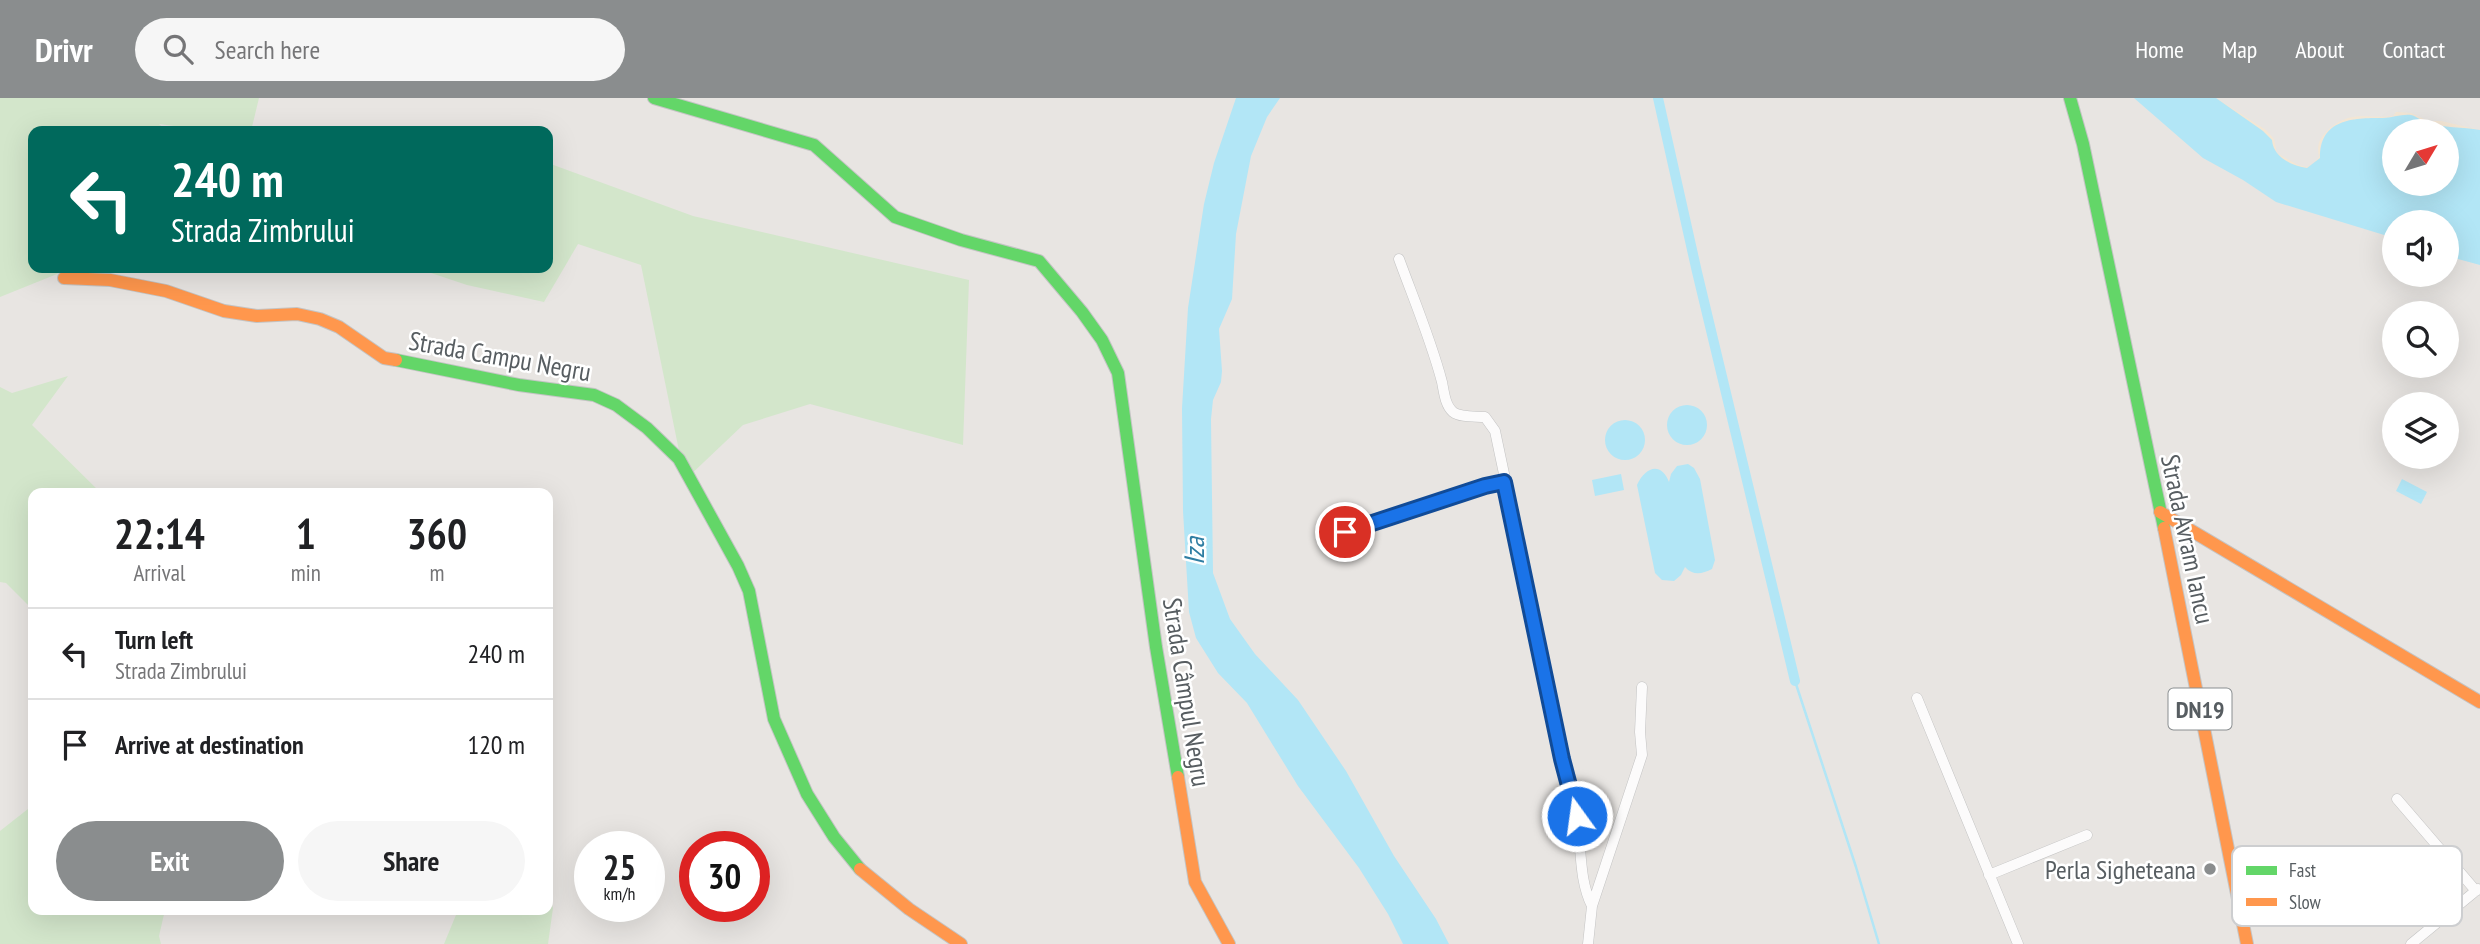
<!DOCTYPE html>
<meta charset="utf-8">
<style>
body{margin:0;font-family:"PT Sans Narrow",sans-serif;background:#f6f6f6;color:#202124;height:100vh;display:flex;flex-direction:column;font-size:26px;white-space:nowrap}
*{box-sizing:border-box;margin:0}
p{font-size:23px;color:#757577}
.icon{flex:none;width:38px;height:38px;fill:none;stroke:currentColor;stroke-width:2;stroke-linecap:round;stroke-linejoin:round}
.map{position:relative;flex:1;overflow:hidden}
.sheet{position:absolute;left:28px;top:390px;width:525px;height:427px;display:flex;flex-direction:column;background:#fff;border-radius:14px;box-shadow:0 7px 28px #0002}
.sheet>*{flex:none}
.banner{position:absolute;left:28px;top:28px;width:525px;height:147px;border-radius:14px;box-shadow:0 7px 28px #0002;background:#00695c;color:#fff;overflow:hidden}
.needle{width:46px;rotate:52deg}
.tools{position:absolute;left:2382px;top:21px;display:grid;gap:14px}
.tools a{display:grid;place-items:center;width:77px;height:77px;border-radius:50%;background:#fff;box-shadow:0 7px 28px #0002;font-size:35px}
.speed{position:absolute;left:574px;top:733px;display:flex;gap:14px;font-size:35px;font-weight:700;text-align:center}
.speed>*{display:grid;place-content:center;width:91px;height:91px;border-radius:50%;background:#fff;box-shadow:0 7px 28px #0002;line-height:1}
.speed small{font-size:18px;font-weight:400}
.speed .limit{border:10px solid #d22;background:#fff;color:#111}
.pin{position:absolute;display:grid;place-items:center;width:60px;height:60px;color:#fff;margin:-30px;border:4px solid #fff;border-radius:50%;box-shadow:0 2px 7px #0007}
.me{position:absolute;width:77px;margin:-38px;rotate:346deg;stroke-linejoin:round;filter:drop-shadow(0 0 5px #0008)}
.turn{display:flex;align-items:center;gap:24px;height:147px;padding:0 28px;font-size:32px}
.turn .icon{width:91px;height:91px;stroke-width:2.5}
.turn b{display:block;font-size:49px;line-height:60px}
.eta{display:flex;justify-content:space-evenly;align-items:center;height:119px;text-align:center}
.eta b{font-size:42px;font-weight:800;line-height:49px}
.cta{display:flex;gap:14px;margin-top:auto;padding:14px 28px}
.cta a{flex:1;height:80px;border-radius:42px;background:#8a8d8e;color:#fff;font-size:28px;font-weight:800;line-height:80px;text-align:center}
.cta a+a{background:#f6f6f6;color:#202124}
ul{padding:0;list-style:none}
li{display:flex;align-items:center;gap:21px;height:91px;padding:0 28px;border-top:2px solid #e0e0e0}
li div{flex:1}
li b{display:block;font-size:26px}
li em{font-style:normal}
header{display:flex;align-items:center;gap:42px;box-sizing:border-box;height:98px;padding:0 35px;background:#8a8d8e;color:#fff}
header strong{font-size:33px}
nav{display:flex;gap:38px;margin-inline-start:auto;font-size:24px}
.search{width:490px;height:63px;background:#f6f6f6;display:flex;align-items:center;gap:18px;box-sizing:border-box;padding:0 24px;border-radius:38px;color:#757577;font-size:26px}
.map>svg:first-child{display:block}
</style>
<header>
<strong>Drivr</strong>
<div class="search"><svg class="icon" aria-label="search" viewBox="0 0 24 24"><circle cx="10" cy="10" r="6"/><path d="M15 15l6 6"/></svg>Search here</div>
<nav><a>Home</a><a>Map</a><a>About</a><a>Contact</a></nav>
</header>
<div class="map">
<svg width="2480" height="846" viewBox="0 0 2480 846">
<rect width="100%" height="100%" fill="#e8e5e2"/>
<path fill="#d3e6cb" d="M 0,0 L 259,0 L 251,33 L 211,33 L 159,26 L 167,33 L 33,33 L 33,170 L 72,170 L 0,199 Z
M 548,65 L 693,118 L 969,182 L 963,347 L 810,306 L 743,327 L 685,382 L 641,167 L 578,146 L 544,204 L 467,187 L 416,170 L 548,170 Z
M 68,278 L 32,327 L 101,395 L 33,396 L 33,512 L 6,485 L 0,484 L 0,289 L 12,295 Z
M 33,707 L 33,812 L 165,812 L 159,838 L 161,846 L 0,846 L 0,733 Z
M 548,796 L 553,810 L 548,846 L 444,846 L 458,812 L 548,812 Z"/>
<path fill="#f3e6d4" d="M 2216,0 L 2266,32 L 2274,41 L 2277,55 L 2298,67 L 2307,69 L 2314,65 L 2319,59 C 2317,48 2318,43 2326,34 C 2349,11 2365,21 2393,18 L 2396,14 L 2411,15 L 2428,23 L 2441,23 L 2480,32 C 2463,29 2442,30 2426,24 C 2420,22 2416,18 2411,17 C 2402,16 2392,20 2383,20 C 2354,20 2318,21 2320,60 C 2317,64 2313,69 2307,70 C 2287,74 2260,37 2247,24 C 2238,15 2225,10 2216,0 Z"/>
<path fill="#b2e6f6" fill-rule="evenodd" d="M 1236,0 L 1280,0 L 1267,19 L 1251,58 L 1236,136 L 1232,201 L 1219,231 L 1222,273 L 1221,284 L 1213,302 L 1211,321 L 1213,475 L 1230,521 L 1255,556 L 1298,602 L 1346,673 L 1394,758 L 1436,821 L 1449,846 L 1403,846 L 1388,816 L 1359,770 L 1298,688 L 1247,605 L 1218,575 L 1196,540 L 1189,514 L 1183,413 L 1182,310 L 1188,210 L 1204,106 L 1214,65 Z
M 2134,0 L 2216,0 L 2263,33 L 2272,42 C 2273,59 2292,68 2307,70 L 2320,60 C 2320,21 2352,20 2383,20 C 2392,20 2402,16 2411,17 C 2416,18 2420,22 2426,24 C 2442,30 2463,29 2480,32 L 2480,167 L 2447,158 L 2446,124 L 2394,124 L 2394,140 L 2276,104 L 2243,82 L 2203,60 ZM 2446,33 L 2446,86 L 2394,86 L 2394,33 Z
M1667 327a20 20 0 1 1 40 0a20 20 0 1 1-40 0Z
M1605 342a20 20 0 1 1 40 0a20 20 0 1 1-40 0Z
M 1688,366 L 1694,370 L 1700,381 L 1715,462 L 1712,471 C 1702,476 1693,478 1685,469 L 1681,477 L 1674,483 L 1662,482 L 1655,475 L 1637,387 C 1645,369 1661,363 1669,384 L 1671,376 L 1677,368 Z
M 1621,376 L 1624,392 L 1595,398 L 1592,382 Z
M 2402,381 L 2427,394 L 2421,406 L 2396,393 Z"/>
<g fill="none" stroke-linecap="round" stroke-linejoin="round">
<path stroke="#b2e6f6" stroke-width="2.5" d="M 1795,583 L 1856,769 L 1879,846"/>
<path stroke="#b2e6f6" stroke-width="10" d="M 1658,0 L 1697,174 L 1795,583"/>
<g stroke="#c3c3c3" stroke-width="11">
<path id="street" d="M 1399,161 C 1414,202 1431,242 1442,284 C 1444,294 1445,307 1453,314 C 1461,320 1476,318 1485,319 L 1495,333 C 1522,460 1548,587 1576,714 C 1582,745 1578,781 1592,808
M 1322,442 L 1485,388 L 1504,384
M 1917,600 L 2018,846
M 2397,701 L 2476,793
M 1989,777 L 2087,737
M 1588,846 L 1592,808 L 1642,657 L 1640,634 L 1642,589
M 2411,846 L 2478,791"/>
</g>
<g stroke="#c4c4c4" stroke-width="14">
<path id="fast" d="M 654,0 L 814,47 L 895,119 L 961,142 L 1039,163 L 1082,214 L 1102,242 L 1118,275 L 1156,549 L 1178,679
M 2070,0 L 2083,46 L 2164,430
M 396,262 L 519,287 L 594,297 L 616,307 L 647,330 L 679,361 L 738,468 L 749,493 L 774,621 L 807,696 L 834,739 L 860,771"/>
</g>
<g stroke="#c4c4c4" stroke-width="14">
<path id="slow" d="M 64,180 L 110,182 L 166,193 L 224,213 L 257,218 L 297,216 L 320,221 L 339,229 L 384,260 L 396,262
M 2160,414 L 2480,604
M 2164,430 L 2247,846
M 1178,679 L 1195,784 L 1229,846
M 860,771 L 909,811 L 961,846"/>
</g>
<use href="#street" stroke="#fcfbfb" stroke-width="10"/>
<use href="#fast" stroke="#63d668" stroke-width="12"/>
<use href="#slow" stroke="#ff974d" stroke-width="12"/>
</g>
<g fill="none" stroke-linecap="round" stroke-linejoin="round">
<g stroke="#114b97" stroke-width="18">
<path id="route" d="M 1345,434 L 1485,388 L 1504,384 L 1562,661 L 1577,718"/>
</g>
<use href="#route" stroke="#1a73e8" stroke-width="12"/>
</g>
<circle fill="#8a8d8e" stroke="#fff" stroke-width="2.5" cx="2210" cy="771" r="7"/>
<g text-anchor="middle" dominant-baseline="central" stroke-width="5" stroke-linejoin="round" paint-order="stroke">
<rect fill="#fff" stroke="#898e90" stroke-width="2" x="2168.5" y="590.5" width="63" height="41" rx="5"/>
<g font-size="24" font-weight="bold" fill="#575d61">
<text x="2200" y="611">DN19</text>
</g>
<g font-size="26" fill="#575d61" stroke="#fff">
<text transform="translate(500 258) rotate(10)">Strada Campu Negru</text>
<text transform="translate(2188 441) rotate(78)">Strada Avram Iancu</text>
<text transform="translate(1187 594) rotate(81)">Strada Câmpul Negru</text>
</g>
<g font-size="26" fill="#575d61" stroke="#fff" text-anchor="end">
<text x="2196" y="771">Perla Sigheteana</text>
</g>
<g font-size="28" font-style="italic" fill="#307ea3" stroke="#fff">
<text transform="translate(1193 453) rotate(-90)">Iza</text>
</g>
</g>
<rect x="2232" y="748" width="230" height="80" rx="10" fill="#fff" stroke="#cdced0" stroke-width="2"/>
<rect x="2246" y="768" width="31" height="9" fill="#63d668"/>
<rect x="2246" y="800" width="31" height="8" fill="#ff974d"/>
<g font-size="19" fill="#575d61">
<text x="2289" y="779">Fast</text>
<text x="2289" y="811">Slow</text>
</g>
</svg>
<div class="tools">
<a><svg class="needle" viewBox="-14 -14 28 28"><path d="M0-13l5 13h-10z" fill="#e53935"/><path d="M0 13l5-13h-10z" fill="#757577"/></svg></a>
<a><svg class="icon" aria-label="sound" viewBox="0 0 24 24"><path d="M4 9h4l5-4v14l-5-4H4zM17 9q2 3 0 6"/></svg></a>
<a><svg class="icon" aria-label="search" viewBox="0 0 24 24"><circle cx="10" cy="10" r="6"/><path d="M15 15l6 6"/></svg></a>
<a><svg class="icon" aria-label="layers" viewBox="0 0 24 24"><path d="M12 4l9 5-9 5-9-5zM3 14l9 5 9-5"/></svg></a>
</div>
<div class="speed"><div>25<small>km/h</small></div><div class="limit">30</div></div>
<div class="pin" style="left:1345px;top:434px;background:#d93025"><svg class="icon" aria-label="arrive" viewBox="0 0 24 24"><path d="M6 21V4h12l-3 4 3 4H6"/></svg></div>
<svg class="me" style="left:1577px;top:718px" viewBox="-20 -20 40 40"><circle r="17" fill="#1a73e8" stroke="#fff" stroke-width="3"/><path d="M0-11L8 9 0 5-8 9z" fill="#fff"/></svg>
<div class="banner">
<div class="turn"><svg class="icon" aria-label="left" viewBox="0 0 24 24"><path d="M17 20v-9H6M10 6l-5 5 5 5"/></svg><div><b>240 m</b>Strada Zimbrului</div></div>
</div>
<section class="sheet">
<div class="eta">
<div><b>22:14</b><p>Arrival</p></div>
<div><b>1</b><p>min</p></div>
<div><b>360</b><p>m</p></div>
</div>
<ul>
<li><svg class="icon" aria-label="left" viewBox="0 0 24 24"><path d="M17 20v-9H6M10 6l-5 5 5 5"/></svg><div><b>Turn left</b><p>Strada Zimbrului</p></div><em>240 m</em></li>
<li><svg class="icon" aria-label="arrive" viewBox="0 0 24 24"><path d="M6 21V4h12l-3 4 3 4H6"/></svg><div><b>Arrive at destination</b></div><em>120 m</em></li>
</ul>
<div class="cta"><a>Exit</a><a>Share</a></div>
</section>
</div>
